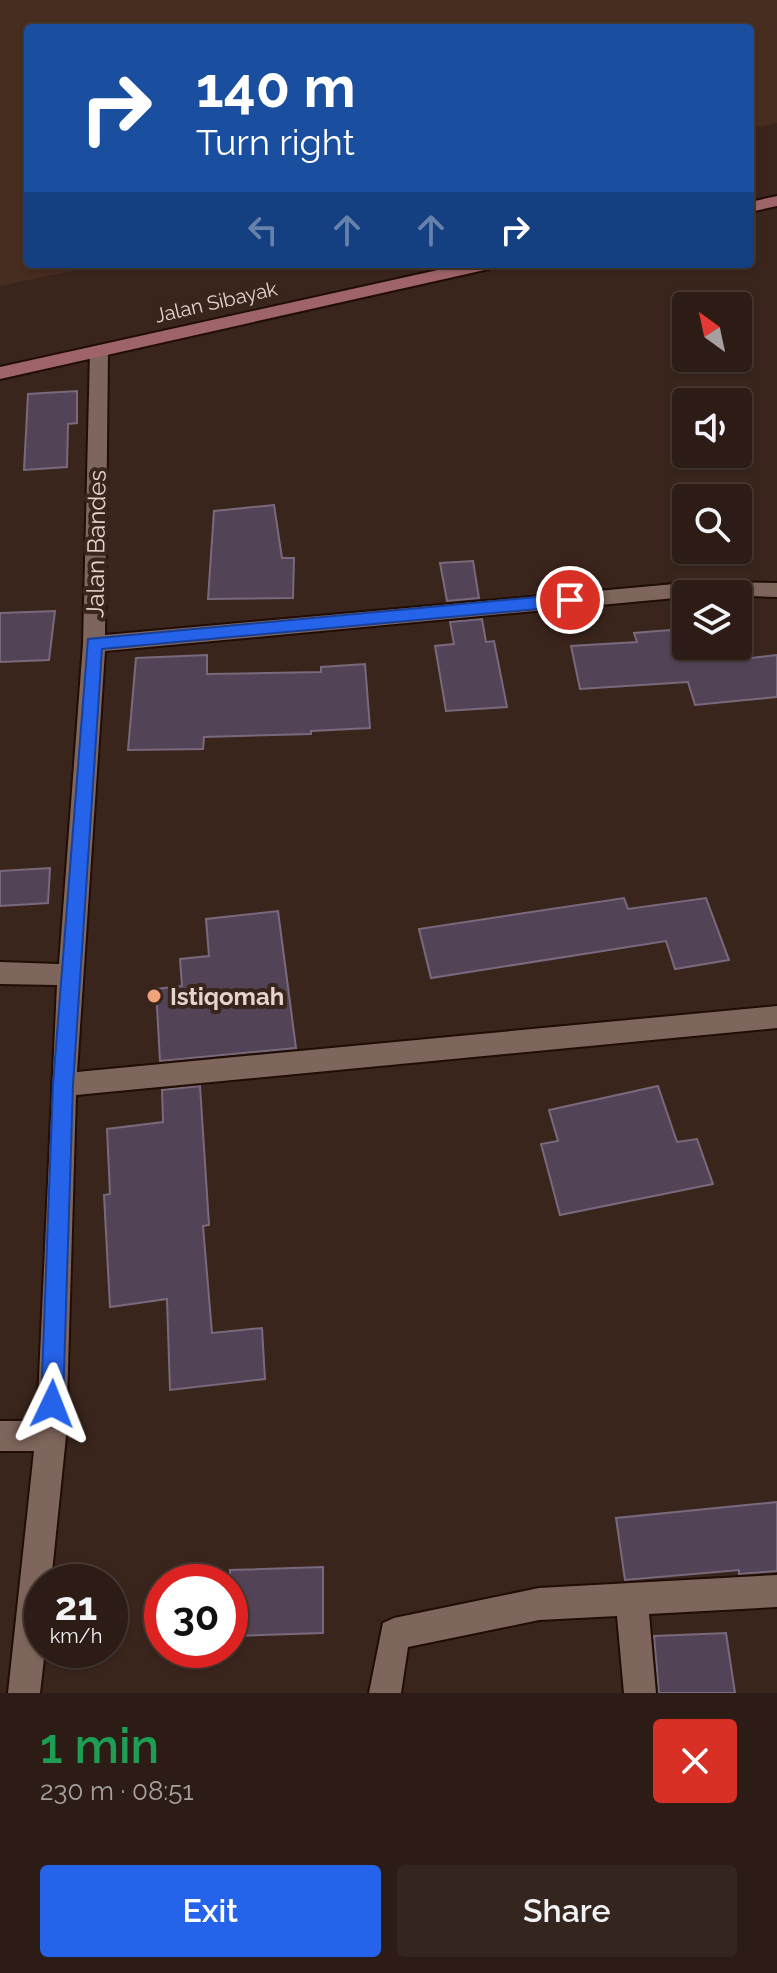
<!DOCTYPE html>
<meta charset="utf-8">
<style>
body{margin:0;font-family:Raleway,sans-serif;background:#34251e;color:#f1f3f6;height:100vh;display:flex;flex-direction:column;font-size:30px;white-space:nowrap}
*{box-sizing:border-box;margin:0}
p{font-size:26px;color:#a6a1a0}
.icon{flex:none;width:44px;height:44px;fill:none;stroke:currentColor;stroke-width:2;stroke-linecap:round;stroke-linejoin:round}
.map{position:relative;height:1693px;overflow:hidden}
.details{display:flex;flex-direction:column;background:#2c1c15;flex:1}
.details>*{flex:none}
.banner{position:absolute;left:24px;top:24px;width:730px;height:244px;border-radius:8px;box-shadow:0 2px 6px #0004,0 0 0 2px #483a34;background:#1a4fa0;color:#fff;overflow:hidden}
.needle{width:52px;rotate:327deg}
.controls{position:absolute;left:672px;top:292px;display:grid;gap:16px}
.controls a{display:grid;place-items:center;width:80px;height:80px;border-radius:8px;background:#2c1c15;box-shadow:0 2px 6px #0004,0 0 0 2px #483a34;font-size:40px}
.speed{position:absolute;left:24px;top:1564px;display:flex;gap:16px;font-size:40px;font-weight:700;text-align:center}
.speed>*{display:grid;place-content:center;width:104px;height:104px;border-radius:50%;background:#2c1c15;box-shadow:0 2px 6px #0004,0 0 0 2px #483a34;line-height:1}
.speed small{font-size:20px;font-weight:400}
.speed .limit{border:12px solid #d22;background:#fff;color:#111}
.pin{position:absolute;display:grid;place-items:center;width:68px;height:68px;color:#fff;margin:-34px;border:4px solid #fff;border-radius:50%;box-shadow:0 2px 8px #0007}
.me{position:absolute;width:88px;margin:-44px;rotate:2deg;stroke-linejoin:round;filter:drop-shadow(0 0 6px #0008)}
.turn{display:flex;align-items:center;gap:28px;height:168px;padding:0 40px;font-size:36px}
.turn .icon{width:104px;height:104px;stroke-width:2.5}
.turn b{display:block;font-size:56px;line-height:68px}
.lanes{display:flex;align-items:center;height:76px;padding:0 40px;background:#0003;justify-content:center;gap:40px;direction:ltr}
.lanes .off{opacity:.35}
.round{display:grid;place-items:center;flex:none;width:84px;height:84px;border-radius:8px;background:#34251e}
.overview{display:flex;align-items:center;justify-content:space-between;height:136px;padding:0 40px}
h1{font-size:48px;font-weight:600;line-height:60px;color:#1e9e55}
.cta{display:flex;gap:16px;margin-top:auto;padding:16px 40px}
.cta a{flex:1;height:92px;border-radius:8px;background:#2563eb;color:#fff;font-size:32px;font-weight:600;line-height:92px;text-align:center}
.cta a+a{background:#34251e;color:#f1f3f6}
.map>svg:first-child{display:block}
</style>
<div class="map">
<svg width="777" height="1693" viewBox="0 0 777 1693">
<rect width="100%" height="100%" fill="#3a251c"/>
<path fill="#472c20" d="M 0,0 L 777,0 L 777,123 L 750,129 L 750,28 L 28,28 L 28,264 L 106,264 L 0,286 Z"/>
<path fill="#524456" stroke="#79697d" stroke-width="2" d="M 77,391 L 77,423 L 68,424 L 67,467 L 24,470 L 28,394 Z
M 274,505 L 282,558 L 294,558 L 293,598 L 208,599 L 214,511 Z
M 473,561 L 479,598 L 447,601 L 440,563 Z
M 55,611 L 49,660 L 0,662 L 0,613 Z
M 482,619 L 486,642 L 494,641 L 507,707 L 446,711 L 435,646 L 454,644 L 450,622 Z
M 670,630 L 672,638 L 686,636 L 686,646 L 738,646 L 738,631 L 742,631 L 751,658 L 777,655 L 777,697 L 695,705 L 688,682 L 580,689 L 571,646 L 637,642 L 634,633 Z
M 207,655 L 207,674 L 321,672 L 321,667 L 365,664 L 370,728 L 311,731 L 311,734 L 204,737 L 203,749 L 128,750 L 136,658 Z
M 50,868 L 48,903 L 0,906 L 0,871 Z
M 624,898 L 628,909 L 706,898 L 729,960 L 675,969 L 666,941 L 431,978 L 419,929 Z
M 278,911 L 296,1048 L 160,1061 L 156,989 L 182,986 L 180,959 L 209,956 L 206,919 Z
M 200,1086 L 209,1225 L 203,1226 L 212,1333 L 262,1328 L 265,1379 L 170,1390 L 167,1299 L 110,1307 L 104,1195 L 110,1194 L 107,1129 L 163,1122 L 162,1090 Z
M 658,1086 L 677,1142 L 697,1139 L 713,1184 L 560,1215 L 541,1144 L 558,1141 L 549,1110 Z
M 777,1502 L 777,1571 L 739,1574 L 739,1570 L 625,1580 L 616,1518 Z
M 323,1567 L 323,1633 L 230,1636 L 230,1570 Z
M 726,1633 L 735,1693 L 659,1693 L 654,1636 Z"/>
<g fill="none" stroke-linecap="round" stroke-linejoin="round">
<g stroke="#200d06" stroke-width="4">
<path id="street" d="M 99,345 L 108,351 L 105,635 L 697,582 L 777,583 L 777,597 L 686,594 L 686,597 L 105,651 L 77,1072 L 777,1006 L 777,1028 L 76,1095 L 66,1436 L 51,1582 L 42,1582 L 45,1650 L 40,1693 L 8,1693 L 34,1451 L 0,1451 L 0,1421 L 37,1421 L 57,985 L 0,984 L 0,962 L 59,964 L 83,644 L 90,351 Z
M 777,1575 L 777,1607 L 649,1614 L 656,1693 L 624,1693 L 617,1616 L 539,1620 L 408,1647 L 401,1693 L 369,1693 L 383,1623 L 394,1618 L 539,1588 Z"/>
</g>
<g stroke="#200d06" stroke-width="4">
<path id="secondary" d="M 777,196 L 777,206 L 750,212 L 750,202 Z
M 465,264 L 498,264 L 489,269 L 0,379 L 0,367 Z"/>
</g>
<use href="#street" fill="#7f665c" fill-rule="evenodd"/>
<use href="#secondary" fill="#9e6469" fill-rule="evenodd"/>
</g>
<path fill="#2563eb" stroke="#184099" stroke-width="2" d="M 570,594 L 579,600 L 570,606 L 102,649 L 73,1085 L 63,1404 L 60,1412 L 52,1415 L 44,1412 L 41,1404 L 53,1085 L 88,639 Z"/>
<circle fill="#f0a27a" stroke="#3a251c" stroke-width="3" cx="154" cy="996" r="8"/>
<g text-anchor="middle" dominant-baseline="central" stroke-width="8" stroke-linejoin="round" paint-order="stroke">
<g font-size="20" fill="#e3d4ce" stroke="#3a251c">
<text transform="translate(216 302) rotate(-13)">Jalan Sibayak</text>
</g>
<g font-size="24" fill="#e3d4ce" stroke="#3a251c">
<text transform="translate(96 544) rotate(-89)">Jalan Bandes</text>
</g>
<g font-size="24" font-weight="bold" fill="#e3d4ce" stroke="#3a251c" text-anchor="start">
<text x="170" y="996">Istiqomah</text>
</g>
</g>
</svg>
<div class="controls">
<a><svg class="needle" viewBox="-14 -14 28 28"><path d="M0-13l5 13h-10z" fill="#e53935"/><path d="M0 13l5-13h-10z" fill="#a6a1a0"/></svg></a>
<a><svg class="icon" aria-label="sound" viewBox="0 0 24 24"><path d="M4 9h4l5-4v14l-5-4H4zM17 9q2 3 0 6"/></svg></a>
<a><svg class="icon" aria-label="search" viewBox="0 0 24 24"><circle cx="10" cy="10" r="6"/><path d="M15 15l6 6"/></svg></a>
<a><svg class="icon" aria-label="layers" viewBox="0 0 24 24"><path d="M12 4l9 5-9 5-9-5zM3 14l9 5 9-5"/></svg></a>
</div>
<div class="speed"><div>21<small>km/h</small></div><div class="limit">30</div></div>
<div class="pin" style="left:570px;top:600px;background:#d93025"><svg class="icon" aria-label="arrive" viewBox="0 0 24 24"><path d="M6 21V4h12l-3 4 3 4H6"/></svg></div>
<svg class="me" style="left:52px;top:1404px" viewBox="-20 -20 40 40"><path d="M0-17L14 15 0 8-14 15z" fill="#2563eb" stroke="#fff" stroke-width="4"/></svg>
<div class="banner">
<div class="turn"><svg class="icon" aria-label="right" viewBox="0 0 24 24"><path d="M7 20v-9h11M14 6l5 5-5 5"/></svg><div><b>140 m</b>Turn right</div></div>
<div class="lanes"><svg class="icon off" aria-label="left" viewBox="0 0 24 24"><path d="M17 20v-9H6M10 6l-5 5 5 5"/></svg><svg class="icon off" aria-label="ahead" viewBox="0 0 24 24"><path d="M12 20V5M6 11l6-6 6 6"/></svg><svg class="icon off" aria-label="ahead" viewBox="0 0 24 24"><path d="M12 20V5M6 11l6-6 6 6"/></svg><svg class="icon" aria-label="right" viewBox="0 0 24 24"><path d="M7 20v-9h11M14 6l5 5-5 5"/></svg></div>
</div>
</div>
<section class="details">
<div class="overview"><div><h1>1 min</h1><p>230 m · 08:51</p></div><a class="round" style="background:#d93025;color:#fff"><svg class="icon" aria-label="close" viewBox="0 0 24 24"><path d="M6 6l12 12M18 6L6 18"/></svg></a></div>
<div class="cta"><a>Exit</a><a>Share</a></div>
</section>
